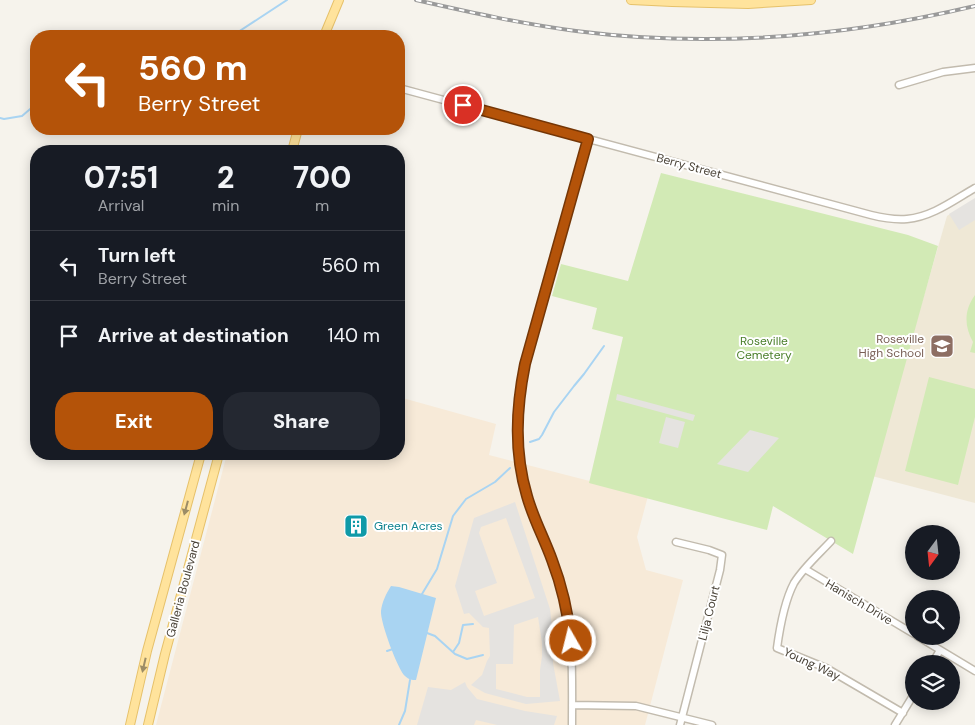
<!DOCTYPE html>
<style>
body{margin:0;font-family:"DM Sans",sans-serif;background:#242831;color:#f1f3f6;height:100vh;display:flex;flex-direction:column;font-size:19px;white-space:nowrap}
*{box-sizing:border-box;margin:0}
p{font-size:16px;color:#9ea1a6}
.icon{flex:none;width:28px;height:28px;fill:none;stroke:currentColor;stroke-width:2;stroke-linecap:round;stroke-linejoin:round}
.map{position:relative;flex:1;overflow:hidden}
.drawer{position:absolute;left:30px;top:145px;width:375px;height:315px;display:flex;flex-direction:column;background:#171b24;border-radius:20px;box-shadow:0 2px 12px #0003}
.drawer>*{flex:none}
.top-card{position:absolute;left:30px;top:30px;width:375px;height:105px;border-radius:20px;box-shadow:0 2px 12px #0003;background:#b45309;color:#fff;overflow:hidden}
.needle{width:32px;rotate:195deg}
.buttons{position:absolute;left:905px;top:525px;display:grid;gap:10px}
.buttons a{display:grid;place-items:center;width:55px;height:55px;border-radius:50%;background:#171b24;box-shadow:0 2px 12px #0003;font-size:25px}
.pin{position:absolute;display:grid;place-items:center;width:42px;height:42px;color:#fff;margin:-21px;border:2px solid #fff;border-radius:50%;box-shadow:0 1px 5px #0007}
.me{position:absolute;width:55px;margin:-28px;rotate:352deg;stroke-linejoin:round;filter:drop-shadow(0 0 4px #0008)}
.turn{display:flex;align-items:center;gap:18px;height:105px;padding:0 25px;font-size:22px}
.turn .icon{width:65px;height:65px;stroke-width:2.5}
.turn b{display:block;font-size:35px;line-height:42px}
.eta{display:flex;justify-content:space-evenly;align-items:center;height:85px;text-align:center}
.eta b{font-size:30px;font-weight:800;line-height:35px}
.button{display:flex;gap:10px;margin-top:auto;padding:10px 25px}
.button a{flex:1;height:58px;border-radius:20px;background:#b45309;color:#fff;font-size:20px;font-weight:800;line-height:58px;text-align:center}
.button a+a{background:#242831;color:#f1f3f6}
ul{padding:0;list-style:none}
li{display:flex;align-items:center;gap:15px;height:70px;padding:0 25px;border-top:1px solid #363941}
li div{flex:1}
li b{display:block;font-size:19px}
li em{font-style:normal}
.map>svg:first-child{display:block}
</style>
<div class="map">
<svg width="975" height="725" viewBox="0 0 975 725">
<rect width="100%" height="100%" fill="#f6f3ec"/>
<path fill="#f7ead8" d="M 399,397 L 496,424 L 489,455 L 648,496 L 637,537 L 646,570 L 683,580 L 645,725 L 156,725 L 227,454 L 399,454 Z"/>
<path fill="#efe8d6" d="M 975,199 L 975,503 L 872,476 L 947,216 Z"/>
<path fill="#d2eab5" d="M 661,173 L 908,235 L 938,246 L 853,554 L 773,506 L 767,530 L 589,483 L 623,337 L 592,329 L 597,308 L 552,296 L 561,264 L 628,281 Z
M 975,295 L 975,353 L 970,352 L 973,342 C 964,326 964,310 975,295 Z
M 929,377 L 975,389 L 975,417 L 958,485 L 905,471 Z"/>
<path fill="#e5e3e0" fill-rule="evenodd" d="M 975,198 L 975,220 L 959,230 L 949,214 Z
M 617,394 L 695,415 L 693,421 L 616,400 Z
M 666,417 L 685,422 L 678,448 L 659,443 Z
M 750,430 L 779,438 L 748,472 L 717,464 Z
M 515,502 L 550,609 L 554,643 L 553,663 L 560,701 L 526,704 L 485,693 L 471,685 L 482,675 L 487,661 L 490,656 L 489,628 L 483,627 L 469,613 L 464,614 L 455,586 L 474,518 ZM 506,518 L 535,598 L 484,616 L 475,591 L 497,583 L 479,533 L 481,527 ZM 538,617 L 542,643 L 542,656 L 540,670 L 540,697 L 527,697 L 496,689 L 496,664 L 513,664 L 514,625 Z
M 465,682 L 467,687 L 477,699 L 525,711 L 557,716 L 554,725 L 497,725 L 476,720 L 474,725 L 417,725 L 428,687 L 451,690 Z"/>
<path fill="#a9d4f2" d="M 391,586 L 399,587 L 436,598 L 416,680 C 412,680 409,680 405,676 C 398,670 380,622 381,611 C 382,602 386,594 391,586 Z"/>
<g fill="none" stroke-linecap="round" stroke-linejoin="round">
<path stroke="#a9d4f2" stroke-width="2" d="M 232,36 L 287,0
M 0,118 L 4,119 L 22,116 L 36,104
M 530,442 L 539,439 L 542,435 L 554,412 L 574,386 L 584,374 L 604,346
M 422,594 L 437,569 L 453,516 L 466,499 L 495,482 L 510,468
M 427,633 L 435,636 L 455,654 L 467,659 L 483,655
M 387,651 L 393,649
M 453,652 L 459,643 L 463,625 L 473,624
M 399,725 L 405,711 L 410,680"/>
<g stroke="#c2bbae" stroke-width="9">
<path id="minor" d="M 899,85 L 943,72 L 975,68
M 399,88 L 871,215 C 883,218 895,220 907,219 C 932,217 954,200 975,188
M 831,541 C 819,554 804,567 794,583 C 784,602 780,626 777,648 L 826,668 L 903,713
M 676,542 L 709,550 L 722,555 L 720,570 L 680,725
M 805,569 L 914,634
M 917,636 L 975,671
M 932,664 L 940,650
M 572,705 L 636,706 L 712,725
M 572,725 C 572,677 574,636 562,589 C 554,560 540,535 530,507 C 514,461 515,412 525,364 L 588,139
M 895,725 L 914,694"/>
</g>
<g stroke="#e6c16a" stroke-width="10">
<path id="major" d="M 631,0 L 672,2 L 748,4 L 811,0
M 324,36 L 339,0
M 292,151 L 298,129
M 130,725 L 147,651 L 201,454
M 148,725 L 165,654 L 219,454"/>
</g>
<use href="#minor" stroke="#fff" stroke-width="6"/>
<use href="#major" stroke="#ffe39c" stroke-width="8"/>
<g stroke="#9a9a9a" stroke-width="4">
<path id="rail" d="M 416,0 C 469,12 522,24 576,31 C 709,48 845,37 975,6"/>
</g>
<use href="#rail" stroke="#fff" stroke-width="2" stroke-dasharray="5.5" stroke-linecap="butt"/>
</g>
<defs><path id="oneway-solid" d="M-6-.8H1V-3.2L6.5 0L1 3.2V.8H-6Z" transform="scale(1.25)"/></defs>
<g fill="#9c8c66">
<use href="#oneway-solid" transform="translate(186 508) rotate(105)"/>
<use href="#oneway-solid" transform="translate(144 665) rotate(103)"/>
</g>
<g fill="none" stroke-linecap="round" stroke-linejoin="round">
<g stroke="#753606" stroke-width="12">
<path id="route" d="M 463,105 L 588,139 L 525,364 C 516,409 514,452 527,496 C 533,518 544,538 552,560 C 562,586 568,613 571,641"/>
</g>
<use href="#route" stroke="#b45309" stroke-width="9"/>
</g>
<defs>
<g id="school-square" transform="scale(1.25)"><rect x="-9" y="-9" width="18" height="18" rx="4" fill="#8d6e63" stroke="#fff"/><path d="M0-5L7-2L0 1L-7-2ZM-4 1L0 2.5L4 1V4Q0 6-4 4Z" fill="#fff"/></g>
<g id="building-square" transform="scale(1.25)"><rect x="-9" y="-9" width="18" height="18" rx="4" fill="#0f9aa8" stroke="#fff"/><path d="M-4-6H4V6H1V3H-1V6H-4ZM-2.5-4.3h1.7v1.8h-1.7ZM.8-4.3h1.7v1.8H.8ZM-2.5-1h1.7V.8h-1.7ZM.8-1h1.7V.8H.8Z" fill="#fff"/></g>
</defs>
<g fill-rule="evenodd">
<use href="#school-square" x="942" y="346"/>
<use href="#building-square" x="356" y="526"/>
</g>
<g text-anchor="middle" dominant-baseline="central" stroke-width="4" stroke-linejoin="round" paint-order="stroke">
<g font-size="12" fill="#4b4439" stroke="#fff">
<text transform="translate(689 166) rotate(15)">Berry Street</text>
<text transform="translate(183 589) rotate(-75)">Galleria Boulevard</text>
<text transform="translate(859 602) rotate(31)">Hanisch Drive</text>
<text transform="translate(709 613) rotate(-76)">Lilja Court</text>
<text transform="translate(812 664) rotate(25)">Young Way</text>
</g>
<g font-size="12" fill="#785e54" stroke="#fff" text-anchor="end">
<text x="924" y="339">Roseville<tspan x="924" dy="14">High School</tspan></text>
</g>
<g font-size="12" fill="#4a7f2a" stroke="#fff">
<text x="764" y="341">Roseville<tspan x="764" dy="14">Cemetery</tspan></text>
</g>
<g font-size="12" fill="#0d838f" stroke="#fff" text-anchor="start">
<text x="374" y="526">Green Acres</text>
</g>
</g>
</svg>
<div class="buttons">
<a><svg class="needle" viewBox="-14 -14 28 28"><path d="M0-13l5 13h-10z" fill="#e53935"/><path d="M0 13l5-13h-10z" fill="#9ea1a6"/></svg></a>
<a><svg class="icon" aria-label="search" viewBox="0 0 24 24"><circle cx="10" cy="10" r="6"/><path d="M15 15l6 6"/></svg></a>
<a><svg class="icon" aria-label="layers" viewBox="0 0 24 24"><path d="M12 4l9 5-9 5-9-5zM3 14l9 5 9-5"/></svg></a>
</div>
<div class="pin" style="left:463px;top:105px;background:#d93025"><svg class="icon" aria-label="arrive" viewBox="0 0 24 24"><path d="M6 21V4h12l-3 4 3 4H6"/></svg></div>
<svg class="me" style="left:571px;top:641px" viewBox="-20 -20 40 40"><circle r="17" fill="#b45309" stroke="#fff" stroke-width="3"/><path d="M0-11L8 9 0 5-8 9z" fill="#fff"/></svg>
<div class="top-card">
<div class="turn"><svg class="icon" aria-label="left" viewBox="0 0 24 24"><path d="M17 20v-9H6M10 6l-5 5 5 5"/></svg><div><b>560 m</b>Berry Street</div></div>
</div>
<section class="drawer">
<div class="eta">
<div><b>07:51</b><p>Arrival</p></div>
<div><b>2</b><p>min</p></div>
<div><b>700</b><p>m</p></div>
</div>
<ul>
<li><svg class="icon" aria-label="left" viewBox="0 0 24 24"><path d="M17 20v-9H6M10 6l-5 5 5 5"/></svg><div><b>Turn left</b><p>Berry Street</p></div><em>560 m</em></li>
<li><svg class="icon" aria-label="arrive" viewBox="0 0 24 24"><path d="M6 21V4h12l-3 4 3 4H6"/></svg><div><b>Arrive at destination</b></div><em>140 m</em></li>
</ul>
<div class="button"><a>Exit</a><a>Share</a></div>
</section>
</div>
